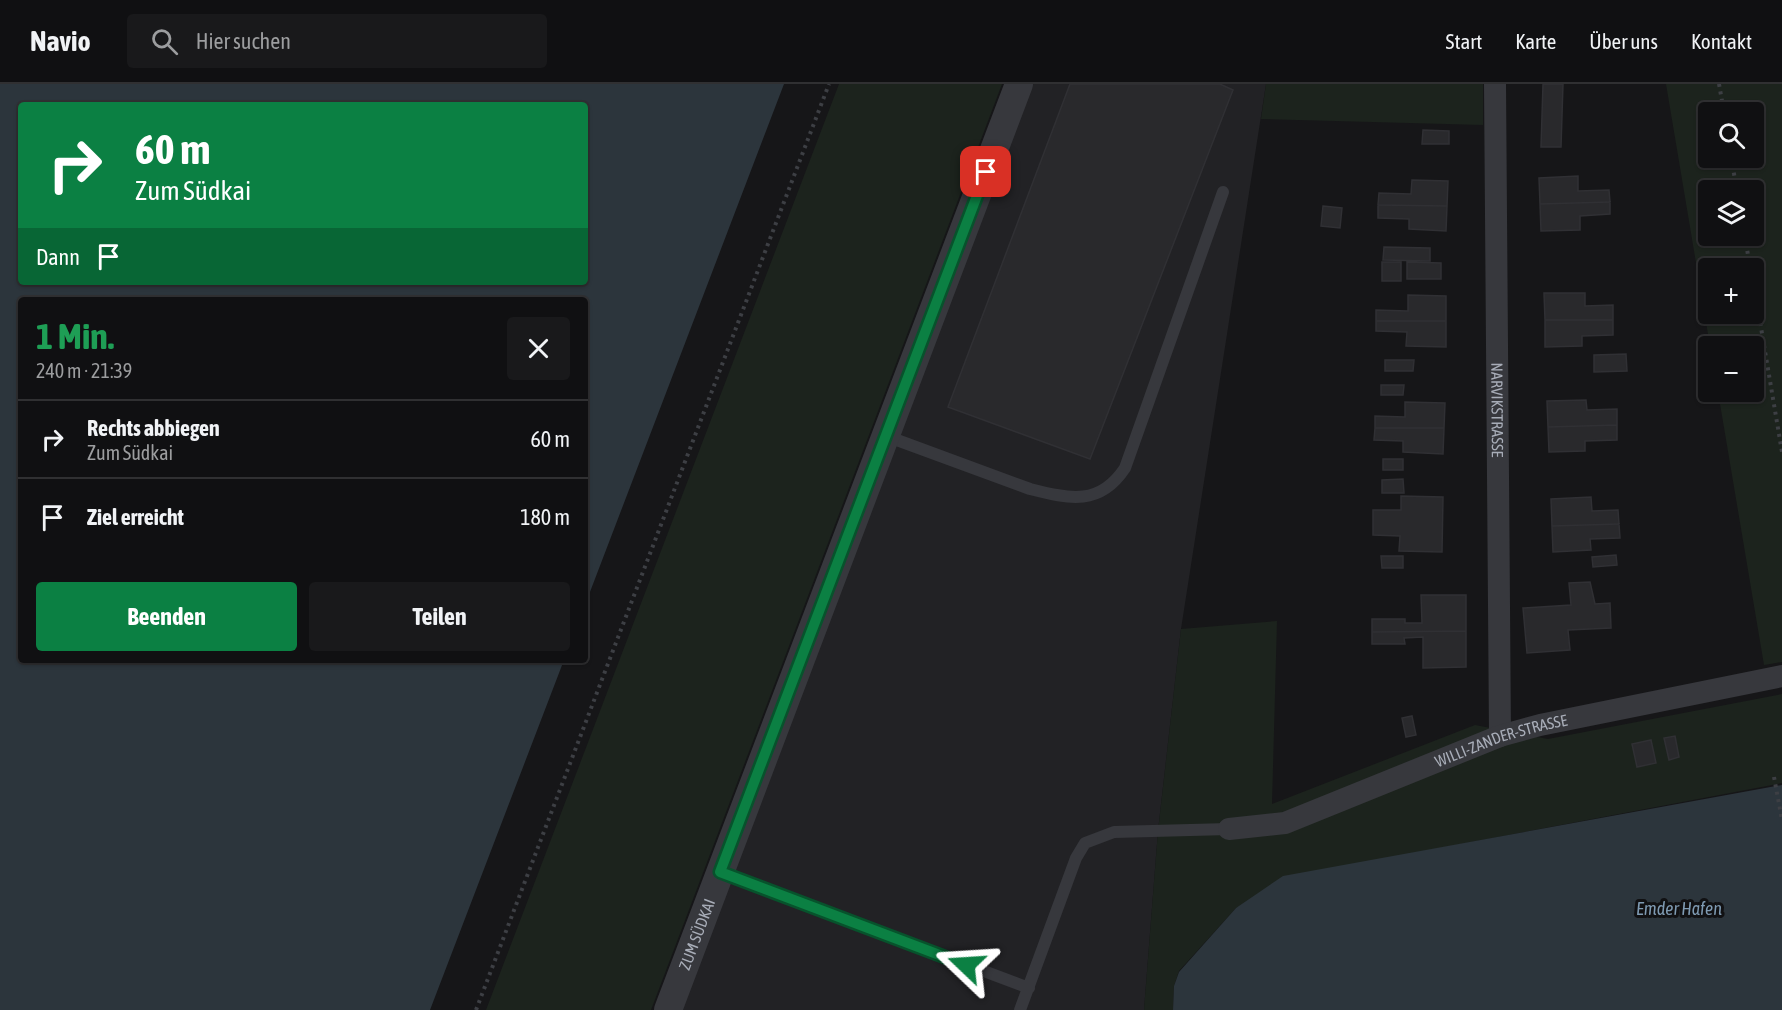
<!DOCTYPE html>
<html lang="de">
<meta charset="utf-8">
<style>
body{margin:0;font-family:"Asap Condensed",sans-serif;background:#19191b;color:#f1f3f6;height:100vh;display:flex;flex-direction:column;font-size:22px;white-space:nowrap}
*{box-sizing:border-box;margin:0}
p{font-size:20px;color:#9c9d9f}
.icon{flex:none;width:33px;height:33px;fill:none;stroke:currentColor;stroke-width:2;stroke-linecap:round;stroke-linejoin:round}
.map{position:relative;flex:1;overflow:hidden}
.sheet{position:absolute;left:18px;top:213px;width:570px;height:366px;display:flex;flex-direction:column;background:#101012;border-radius:6px;box-shadow:0 2px 4px #0004,0 0 0 2px #303032}
.sheet>*{flex:none}
.hud{position:absolute;left:18px;top:18px;width:570px;height:183px;border-radius:6px;box-shadow:0 2px 4px #0004,0 0 0 2px #303032;background:#0b8043;color:#fff;overflow:hidden}
.buttons{position:absolute;left:1698px;top:18px;display:grid;gap:12px}
.buttons a{display:grid;place-items:center;width:66px;height:66px;border-radius:6px;background:#101012;box-shadow:0 2px 4px #0004,0 0 0 2px #303032;font-size:30px}
.pin{position:absolute;display:grid;place-items:center;width:51px;height:51px;color:#fff;margin:-26px;border-radius:12px;box-shadow:0 3px 9px #0006}
.me{position:absolute;width:66px;margin:-33px;rotate:290deg;stroke-linejoin:round;filter:drop-shadow(0 0 4px #0008)}
.turn{display:flex;align-items:center;gap:21px;height:126px;padding:0 18px;font-size:27px}
.turn .icon{width:78px;height:78px;stroke-width:2.5}
.turn b{display:block;font-size:42px;line-height:51px}
.then{display:flex;align-items:center;height:57px;padding:0 18px;background:#0003;gap:12px;font-size:22px}
.round{display:grid;place-items:center;flex:none;width:63px;height:63px;border-radius:6px;background:#19191b}
.headline{display:flex;align-items:center;justify-content:space-between;height:102px;padding:0 18px}
h1{font-size:36px;font-weight:700;line-height:45px;color:#1e9e55}
.button{display:flex;gap:12px;margin-top:auto;padding:12px 18px}
.button a{flex:1;height:69px;border-radius:6px;background:#0b8043;color:#fff;font-size:24px;font-weight:700;line-height:69px;text-align:center}
.button a+a{background:#19191b;color:#f1f3f6}
ul{padding:0;list-style:none}
li{display:flex;align-items:center;gap:18px;height:78px;padding:0 18px;border-top:2px solid #303032}
li div{flex:1}
li b{display:block;font-size:22px}
li em{font-style:normal}
header{display:flex;align-items:center;gap:36px;box-sizing:border-box;height:84px;padding:0 30px;background:#101012;border-bottom:2px solid #303032}
header strong{font-size:28px}
nav{display:flex;gap:33px;margin-inline-start:auto;font-size:21px}
.search{width:420px;height:54px;background:#19191b;display:flex;align-items:center;gap:15px;box-sizing:border-box;padding:0 21px;border-radius:6px;color:#9c9d9f;font-size:22px}
.map>svg:first-child{display:block}
</style>
<header>
<strong>Navio</strong>
<div class="search"><svg class="icon" aria-label="search" viewBox="0 0 24 24"><circle cx="10" cy="10" r="6"/><path d="M15 15l6 6"/></svg>Hier suchen</div>
<nav><a>Start</a><a>Karte</a><a>Über uns</a><a>Kontakt</a></nav>
</header>
<div class="map">
<svg width="1782" height="926" viewBox="0 0 1782 926">
<rect width="100%" height="100%" fill="#161618"/>
<path fill="#222225" d="M 1019,0 L 1266,0 L 1181,545 L 1158,747 L 1144,926 L 668,926 Z"/>
<path fill="#1c231d" fill-rule="evenodd" d="M 839,0 L 1002,0 L 651,926 L 486,926 Z
M 1266,0 L 1483,0 L 1483,41 L 1261,35 Z
M 1666,0 L 1782,0 L 1782,578 L 1764,581 L 1718,308 L 1754,308 L 1754,262 L 1710,262 ZM 1754,28 L 1754,74 L 1708,74 L 1708,28 ZM 1754,106 L 1754,152 L 1708,152 L 1708,106 ZM 1754,184 L 1754,230 L 1708,230 L 1708,184 Z
M 1277,537 L 1272,720 L 1475,641 L 1548,655 L 1782,610 L 1782,699 L 1393,773 L 1236,824 L 1179,887 L 1174,902 L 1173,926 L 1144,926 L 1158,747 L 1181,545 Z"/>
<path fill="#2c353c" fill-rule="evenodd" d="M 0,0 L 784,0 L 585,521 L 585,216 L 21,216 L 21,576 L 564,576 L 430,926 L 0,926 ZM 21,21 L 585,21 L 585,198 L 21,198 Z
M 1782,701 L 1782,926 L 1173,926 L 1174,902 L 1179,888 L 1236,824 L 1283,792 Z"/>
<path fill="#29292c" stroke="#303034" stroke-width="1.5" d="M 1070,0 L 1220,0 L 1233,6 L 1090,375 L 948,323 Z
M 1543,0 L 1563,0 L 1561,63 L 1541,63 Z
M 1423,46 L 1449,47 L 1449,60 L 1422,60 Z
M 1578,92 L 1578,107 L 1609,106 L 1610,118 L 1540,120 L 1539,94 Z
M 1412,96 L 1448,97 L 1447,122 L 1378,121 L 1379,109 L 1411,110 Z
M 1610,118 L 1610,130 L 1580,132 L 1580,146 L 1541,147 L 1540,120 Z
M 1378,121 L 1447,122 L 1446,147 L 1409,145 L 1409,135 L 1378,134 Z
M 1323,122 L 1342,124 L 1340,144 L 1321,142 Z
M 1384,163 L 1430,164 L 1430,177 L 1383,176 Z
M 1382,178 L 1401,178 L 1401,197 L 1382,197 Z
M 1407,178 L 1441,179 L 1441,195 L 1407,195 Z
M 1544,209 L 1585,209 L 1585,222 L 1613,221 L 1613,236 L 1545,236 Z
M 1408,211 L 1446,212 L 1446,237 L 1376,237 L 1376,226 L 1408,227 Z
M 1545,236 L 1613,236 L 1613,251 L 1582,252 L 1582,262 L 1545,263 Z
M 1376,237 L 1446,237 L 1446,263 L 1406,262 L 1407,248 L 1376,247 Z
M 1626,270 L 1627,287 L 1594,288 L 1594,271 Z
M 1385,276 L 1414,276 L 1413,287 L 1385,287 Z
M 1381,301 L 1404,301 L 1403,311 L 1381,311 Z
M 1586,316 L 1587,326 L 1617,325 L 1617,341 L 1548,343 L 1547,317 Z
M 1405,318 L 1445,319 L 1444,344 L 1375,344 L 1375,332 L 1405,333 Z
M 1617,341 L 1617,356 L 1585,357 L 1585,367 L 1549,368 L 1548,343 Z
M 1375,344 L 1444,344 L 1443,370 L 1403,368 L 1403,357 L 1374,356 Z
M 1383,375 L 1403,375 L 1403,386 L 1383,386 Z
M 1403,395 L 1404,409 L 1382,409 L 1382,396 Z
M 1401,412 L 1443,413 L 1442,468 L 1399,467 L 1400,452 L 1373,451 L 1373,426 L 1401,426 Z
M 1591,413 L 1592,427 L 1618,426 L 1619,440 L 1552,442 L 1551,415 Z
M 1619,440 L 1620,454 L 1590,455 L 1591,466 L 1553,468 L 1552,442 Z
M 1616,471 L 1617,481 L 1593,483 L 1592,473 Z
M 1381,472 L 1403,472 L 1403,484 L 1382,484 Z
M 1590,498 L 1595,520 L 1610,519 L 1611,544 L 1568,546 L 1570,566 L 1527,569 L 1523,524 L 1571,521 L 1569,499 Z
M 1421,511 L 1466,511 L 1466,547 L 1372,548 L 1372,535 L 1405,535 L 1405,539 L 1422,539 Z
M 1466,547 L 1466,583 L 1423,584 L 1423,553 L 1404,554 L 1405,560 L 1372,560 L 1372,548 Z
M 1412,632 L 1416,651 L 1406,653 L 1402,634 Z
M 1675,652 L 1679,673 L 1669,676 L 1664,654 Z
M 1651,656 L 1656,679 L 1637,683 L 1632,660 Z"/>
<g fill="none" stroke-linecap="round" stroke-linejoin="round">
<path stroke="#3d3f44" stroke-width="4" stroke-dasharray="3 4.5" stroke-linecap="butt" d="M 1719,0 L 1724,28
M 1731,74 L 1737,106
M 1745,152 L 1750,184
M 1754,202 L 1782,368
M 1774,693 L 1782,736
M 476,926 L 829,0"/>
<path stroke="#37383d" stroke-width="12" d="M 886,352 L 1030,405 C 1070,415 1100,422 1125,384 L 1223,108
M 720,788 L 1029,904
M 1020,926 L 1076,774 L 1085,759 L 1114,748 L 1229,745"/>
<g stroke="#37383d" stroke-width="22">
<path id="s1" d="M 1495,0 L 1500,652"/>
<path id="s2" d="M 1229,745 L 1285,739 L 1500,652 L 1540,641 L 1782,592"/>
</g>
<path stroke="#37383d" stroke-width="28" id="s3" d="M 668,926 L 1019,0"/>
</g>
<g fill="none" stroke-linecap="round" stroke-linejoin="round">
<g stroke="#07532c" stroke-width="15">
<path id="route" d="M 966,881 L 720,788 L 986,88"/>
</g>
<use href="#route" stroke="#0b8043" stroke-width="10"/>
</g>
<g text-anchor="middle" dominant-baseline="central" stroke-width="6" stroke-linejoin="round" paint-order="stroke">
<g font-size="16" fill="#a8adb8" stroke="#111113">
<text stroke="none"><textPath href="#s1" startOffset="326">NARVIKSTRASSE</textPath></text>
<text stroke="none"><textPath href="#s2" startOffset="288">WILLI-ZANDER-STRASSE</textPath></text>
<text stroke="none"><textPath href="#s3" startOffset="81">ZUM SÜDKAI</textPath></text>
</g>
<g font-size="18" font-style="italic" fill="#7f9bb3" stroke="#111113">
<text x="1679" y="824">Emder Hafen</text>
</g>
</g>
</svg>
<div class="buttons">
<a><svg class="icon" aria-label="search" viewBox="0 0 24 24"><circle cx="10" cy="10" r="6"/><path d="M15 15l6 6"/></svg></a>
<a><svg class="icon" aria-label="layers" viewBox="0 0 24 24"><path d="M12 4l9 5-9 5-9-5zM3 14l9 5 9-5"/></svg></a>
<a>+</a>
<a>−</a>
</div>
<div class="pin" style="left:986px;top:88px;background:#d93025"><svg class="icon" aria-label="arrive" viewBox="0 0 24 24"><path d="M6 21V4h12l-3 4 3 4H6"/></svg></div>
<svg class="me" style="left:966px;top:881px" viewBox="-20 -20 40 40"><path d="M0-17L14 15 0 8-14 15z" fill="#0b8043" stroke="#fff" stroke-width="4"/></svg>
<div class="hud">
<div class="turn"><svg class="icon" aria-label="right" viewBox="0 0 24 24"><path d="M7 20v-9h11M14 6l5 5-5 5"/></svg><div><b>60 m</b>Zum Südkai</div></div>
<div class="then">Dann<svg class="icon" aria-label="arrive" viewBox="0 0 24 24"><path d="M6 21V4h12l-3 4 3 4H6"/></svg></div>
</div>
<section class="sheet">
<div class="headline"><div><h1>1 Min.</h1><p>240 m · 21:39</p></div><a class="round"><svg class="icon" aria-label="close" viewBox="0 0 24 24"><path d="M6 6l12 12M18 6L6 18"/></svg></a></div>
<ul>
<li><svg class="icon" aria-label="right" viewBox="0 0 24 24"><path d="M7 20v-9h11M14 6l5 5-5 5"/></svg><div><b>Rechts abbiegen</b><p>Zum Südkai</p></div><em>60 m</em></li>
<li><svg class="icon" aria-label="arrive" viewBox="0 0 24 24"><path d="M6 21V4h12l-3 4 3 4H6"/></svg><div><b>Ziel erreicht</b></div><em>180 m</em></li>
</ul>
<div class="button"><a>Beenden</a><a>Teilen</a></div>
</section>
</div>
